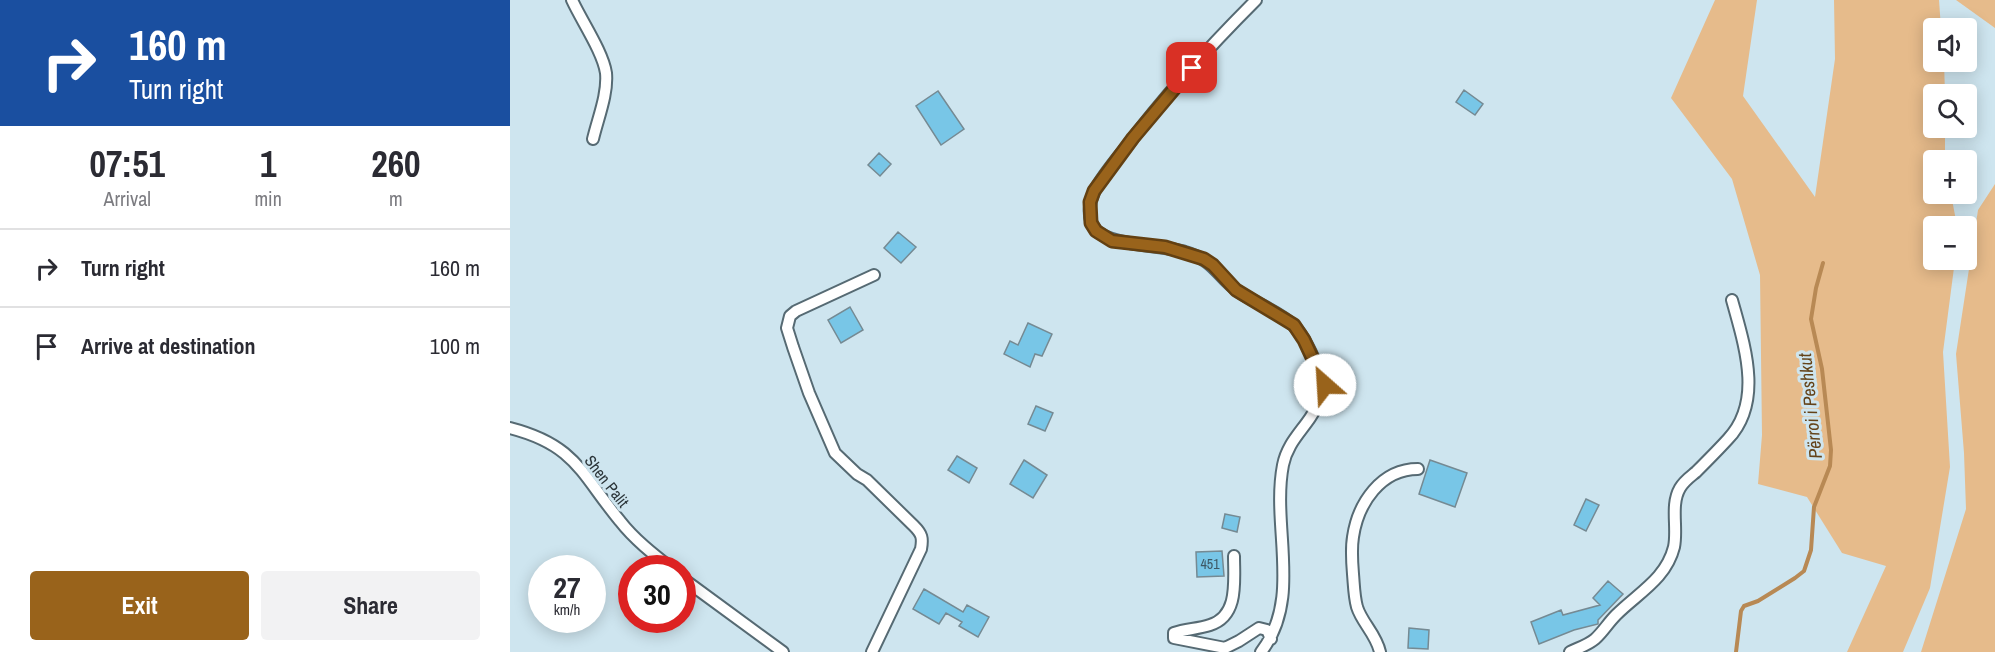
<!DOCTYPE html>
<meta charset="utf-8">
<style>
body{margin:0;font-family:"Archivo Narrow",sans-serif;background:#f2f2f3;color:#2b2b33;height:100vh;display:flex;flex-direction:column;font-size:22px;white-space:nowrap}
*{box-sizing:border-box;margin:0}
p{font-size:20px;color:#7c7c81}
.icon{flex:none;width:33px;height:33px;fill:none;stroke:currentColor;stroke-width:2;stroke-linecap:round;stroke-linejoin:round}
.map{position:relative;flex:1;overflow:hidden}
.side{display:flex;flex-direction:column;background:#fff;width:510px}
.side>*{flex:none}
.top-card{background:#1a4fa0;color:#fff;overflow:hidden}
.controls{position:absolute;left:1413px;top:18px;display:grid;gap:12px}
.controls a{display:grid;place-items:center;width:54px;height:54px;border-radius:6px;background:#fff;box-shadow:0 3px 15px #0003;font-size:30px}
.speed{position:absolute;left:18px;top:555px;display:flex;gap:12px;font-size:30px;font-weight:700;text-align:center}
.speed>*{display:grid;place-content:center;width:78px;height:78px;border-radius:50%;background:#fff;box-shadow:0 3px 15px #0003;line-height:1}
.speed small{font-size:15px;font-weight:400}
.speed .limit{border:9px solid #d22;background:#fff;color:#111}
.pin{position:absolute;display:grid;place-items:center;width:51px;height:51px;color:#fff;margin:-26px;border-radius:12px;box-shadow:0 3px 9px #0006}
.me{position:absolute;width:66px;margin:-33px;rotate:334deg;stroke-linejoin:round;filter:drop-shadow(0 0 4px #0008)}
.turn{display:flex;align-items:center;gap:21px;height:126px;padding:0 30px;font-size:27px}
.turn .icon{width:78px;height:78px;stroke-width:2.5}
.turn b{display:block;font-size:42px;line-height:51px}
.eta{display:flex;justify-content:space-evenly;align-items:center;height:102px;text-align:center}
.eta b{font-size:36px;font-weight:700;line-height:42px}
.action{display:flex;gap:12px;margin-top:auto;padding:12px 30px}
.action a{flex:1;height:69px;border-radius:6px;background:#99631b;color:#fff;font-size:24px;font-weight:700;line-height:69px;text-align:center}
.action a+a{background:#f2f2f3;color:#2b2b33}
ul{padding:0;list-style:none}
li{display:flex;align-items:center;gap:18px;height:78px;padding:0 30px;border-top:2px solid #e1e1e2}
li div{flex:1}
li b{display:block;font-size:22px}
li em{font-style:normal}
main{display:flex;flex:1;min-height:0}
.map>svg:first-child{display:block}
</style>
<main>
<section class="side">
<div class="top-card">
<div class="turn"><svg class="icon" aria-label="right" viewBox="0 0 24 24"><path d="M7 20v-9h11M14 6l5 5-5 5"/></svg><div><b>160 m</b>Turn right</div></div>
</div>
<div class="eta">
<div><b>07:51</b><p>Arrival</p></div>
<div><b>1</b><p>min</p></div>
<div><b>260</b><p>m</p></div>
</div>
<ul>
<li><svg class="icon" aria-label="right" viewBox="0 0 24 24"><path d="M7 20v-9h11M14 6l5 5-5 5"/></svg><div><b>Turn right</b></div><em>160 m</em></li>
<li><svg class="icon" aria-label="arrive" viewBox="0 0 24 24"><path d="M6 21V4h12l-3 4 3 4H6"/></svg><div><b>Arrive at destination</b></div><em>100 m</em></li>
</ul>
<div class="action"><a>Exit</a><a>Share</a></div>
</section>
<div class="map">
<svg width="1485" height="652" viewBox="0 0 1485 652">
<rect width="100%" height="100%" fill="#cee5ef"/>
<path fill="#e6bb8b" d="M 1205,0 L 1247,0 L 1233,96 L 1305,197 L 1325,59 L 1324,0 L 1429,0 L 1431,28 L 1424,28 L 1424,62 L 1434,62 L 1435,94 L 1424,94 L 1424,128 L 1435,128 L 1435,160 L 1424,160 L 1424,194 L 1441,194 L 1447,226 L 1424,226 L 1424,260 L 1445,260 L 1433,352 L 1440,467 L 1420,588 L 1393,652 L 1337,652 L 1376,566 L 1332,553 L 1297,497 L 1248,484 L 1252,435 L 1250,275 L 1222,179 L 1161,98 Z
M 1446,0 L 1485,0 L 1485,28 Z
M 1485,184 L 1485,652 L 1411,652 L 1456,509 L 1454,453 L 1446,354 L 1468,210 Z"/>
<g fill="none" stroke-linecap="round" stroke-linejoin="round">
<path stroke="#b88954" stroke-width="4" d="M 1226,652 L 1231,611 L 1234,606 L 1248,601 L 1285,578 L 1294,571 L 1301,550 L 1304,507 L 1320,466 L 1321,450 L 1312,369 L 1301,319 L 1306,288 L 1313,263"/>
</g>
<path fill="#78c6e7" stroke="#758a93" stroke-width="1.5" d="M 954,90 L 973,104 L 965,115 L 946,102 Z
M 428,91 L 454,129 L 431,145 L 406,106 Z
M 369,153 L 381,164 L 370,176 L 358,165 Z
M 388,232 L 406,247 L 391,263 L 374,248 Z
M 340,307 L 353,330 L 331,343 L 318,320 Z
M 518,323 L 542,334 L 532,356 L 525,354 L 520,367 L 494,354 L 500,341 L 508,345 Z
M 526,406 L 543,413 L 535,431 L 518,424 Z
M 447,456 L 467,468 L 459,483 L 438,470 Z
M 514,460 L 537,475 L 523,498 L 500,484 Z
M 920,460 L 957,473 L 945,507 L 909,494 Z
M 1076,499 L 1089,505 L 1076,531 L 1064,525 Z
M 715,514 L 730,517 L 727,532 L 712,528 Z
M 712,551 L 714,576 L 687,577 L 686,552 Z
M 1098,581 L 1113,594 L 1088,620 L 1088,624 L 1064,630 L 1029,644 L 1021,622 L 1051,610 L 1053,615 L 1090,605 L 1083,598 Z
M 414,589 L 453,612 L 457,605 L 479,617 L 468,637 L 449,626 L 452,622 L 436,613 L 429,624 L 403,609 Z
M 899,628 L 919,630 L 918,649 L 898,648 Z"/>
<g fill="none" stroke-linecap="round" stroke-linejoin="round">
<g stroke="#566a73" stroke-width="14">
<path id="minor" d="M 62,0 C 71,20 93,52 96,73 C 98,94 88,118 83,139
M 746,0 C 700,46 656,94 617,146 C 606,160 593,175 585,190 C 579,202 577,218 585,229 C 598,246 653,245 675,252 C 706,261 706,276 729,292 C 745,303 770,312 783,325 C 797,338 807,367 815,385 C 812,396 807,408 800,418 C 789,434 777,445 773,465 C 761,527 793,598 751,652
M 0,428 C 66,445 71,474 110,521 C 124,539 143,554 161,568
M 724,556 C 724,581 729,616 700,625 C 688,629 676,629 664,633 L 664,638 L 715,648 L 729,641 L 749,628 L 757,630 L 761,639
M 172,578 L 273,652
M 362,652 L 411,549 C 413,538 412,534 404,526 L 357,480 L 347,474 L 325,453 L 299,393 L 283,347 L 277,328 L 280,316 L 286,311 L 364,275
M 870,652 C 866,634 852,623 847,607 C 844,596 844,585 843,574 C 842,562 841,549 843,537 C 848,503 871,469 908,469
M 1060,652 C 1068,648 1078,645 1085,639 C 1093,632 1098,623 1106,615 C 1128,593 1156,579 1164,547 C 1168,528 1160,505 1170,488 C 1174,481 1180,477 1186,472 C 1197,461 1208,450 1218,439 C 1254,401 1234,344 1222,300"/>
</g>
<use href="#minor" stroke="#fff" stroke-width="10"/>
</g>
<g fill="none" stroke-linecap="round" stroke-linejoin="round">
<g stroke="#634012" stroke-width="15">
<path id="route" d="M 682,68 L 623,138 L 584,191 L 580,202 L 581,223 L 586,231 L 602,241 L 655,247 L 694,259 L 703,265 L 726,290 L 784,325 L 794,340 L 815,385"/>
</g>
<use href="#route" stroke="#99631b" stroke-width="10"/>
</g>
<g text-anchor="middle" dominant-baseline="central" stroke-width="6" stroke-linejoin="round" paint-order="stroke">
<g font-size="14" fill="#3e5864">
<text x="700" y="564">451</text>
</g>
<g font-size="16" fill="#2b3438" stroke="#cee5ef">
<text transform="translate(97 481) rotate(52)">Shen Palit</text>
</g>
<g font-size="18" font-style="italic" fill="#644319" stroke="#cee5ef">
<text transform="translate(1300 406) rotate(-96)">Përroi i Peshkut</text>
</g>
</g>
</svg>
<div class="controls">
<a><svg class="icon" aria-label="sound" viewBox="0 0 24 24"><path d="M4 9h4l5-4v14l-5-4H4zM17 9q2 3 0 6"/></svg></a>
<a><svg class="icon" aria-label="search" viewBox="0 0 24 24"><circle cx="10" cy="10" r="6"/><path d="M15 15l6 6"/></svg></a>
<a>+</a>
<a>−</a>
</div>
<div class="speed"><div>27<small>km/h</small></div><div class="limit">30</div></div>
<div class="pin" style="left:682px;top:68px;background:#d93025"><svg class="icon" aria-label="arrive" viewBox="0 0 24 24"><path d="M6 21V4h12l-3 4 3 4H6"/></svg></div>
<svg class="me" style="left:815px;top:385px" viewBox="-20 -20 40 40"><circle r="19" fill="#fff"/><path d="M0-13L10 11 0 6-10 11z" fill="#99631b"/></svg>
</div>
</main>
